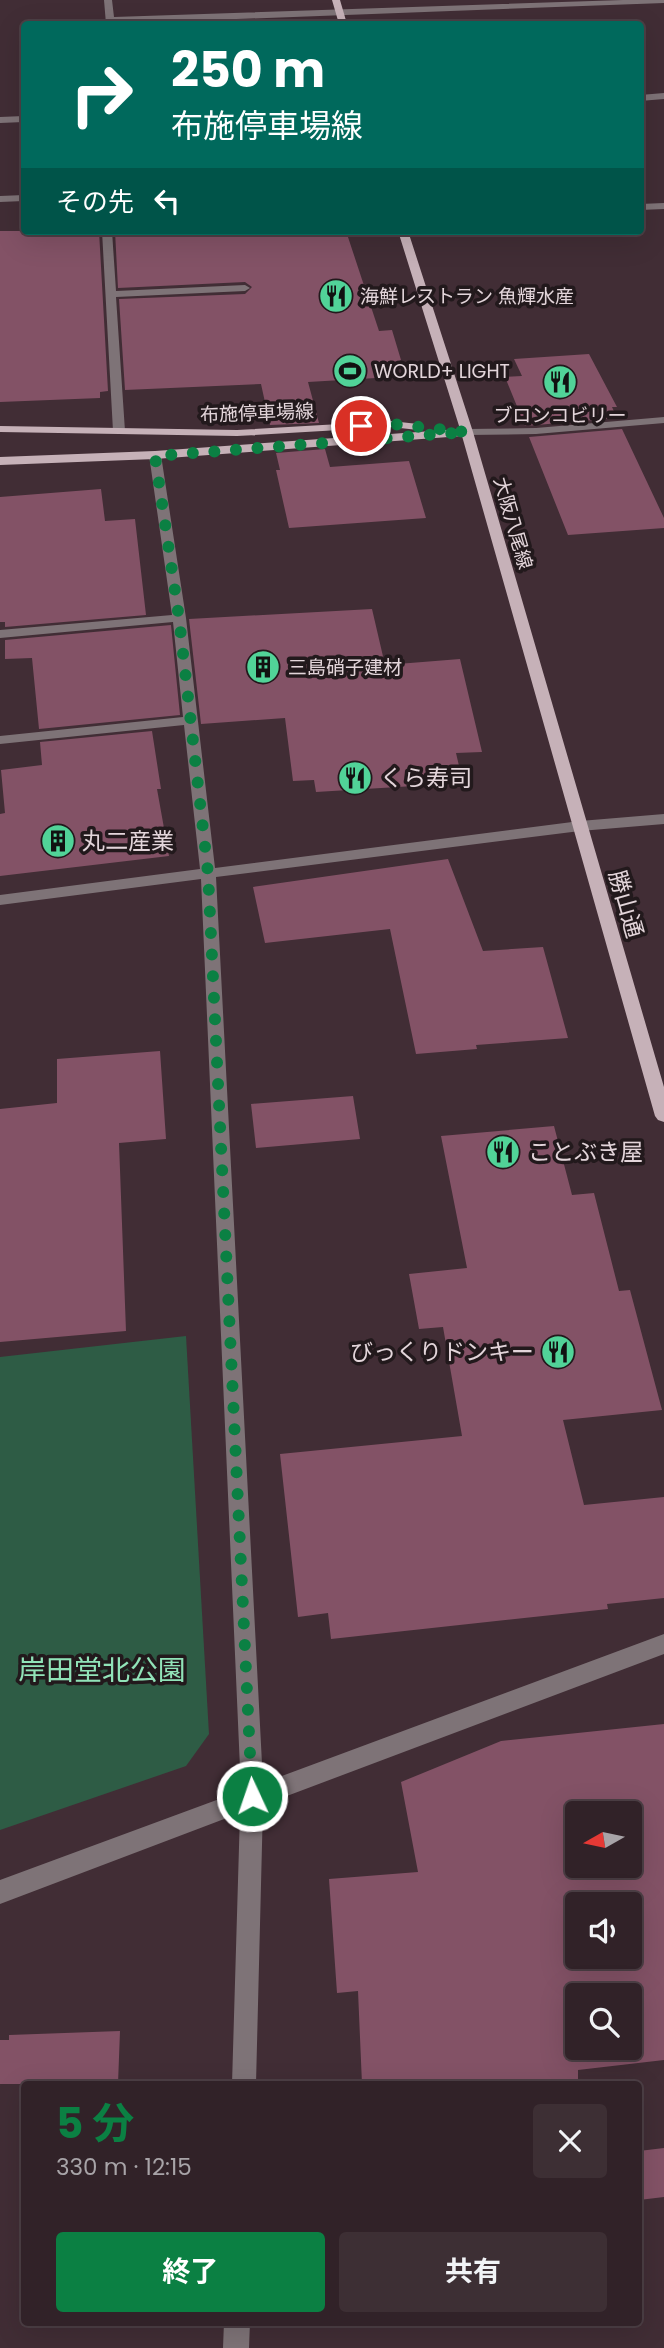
<!DOCTYPE html>
<html lang="ja">
<meta charset="utf-8">
<style>
body{margin:0;font-family:Poppins,"Noto Sans JP",sans-serif;background:#3d2f34;color:#f1f3f6;height:100vh;display:flex;flex-direction:column;font-size:26px;white-space:nowrap}
*{box-sizing:border-box;margin:0}
p{font-size:23px;color:#a8a4a8}
.icon{flex:none;width:38px;height:38px;fill:none;stroke:currentColor;stroke-width:2;stroke-linecap:round;stroke-linejoin:round}
.map{position:relative;flex:1;overflow:hidden}
.side{position:absolute;left:21px;top:2081px;width:621px;height:245px;display:flex;flex-direction:column;background:#312228;border-radius:7px;box-shadow:0 7px 28px #0002,0 0 0 2px #4c3f45}
.side>*{flex:none}
.hud{position:absolute;left:21px;top:21px;width:623px;height:214px;border-radius:7px;box-shadow:0 7px 28px #0002,0 0 0 2px #4c3f45;background:#00695c;color:#fff;overflow:hidden}
.needle{width:46px;rotate:261deg}
.controls{position:absolute;left:565px;top:1801px;display:grid;gap:14px}
.controls a{display:grid;place-items:center;width:77px;height:77px;border-radius:7px;background:#312228;box-shadow:0 7px 28px #0002,0 0 0 2px #4c3f45;font-size:35px}
.pin{position:absolute;display:grid;place-items:center;width:60px;height:60px;color:#fff;margin:-30px;border:4px solid #fff;border-radius:50%;box-shadow:0 2px 7px #0007}
.me{position:absolute;width:77px;margin:-38px;rotate:357deg;stroke-linejoin:round;filter:drop-shadow(0 0 5px #0008)}
.turn{display:flex;align-items:center;gap:24px;height:147px;padding:0 35px;font-size:32px}
.turn .icon{width:91px;height:91px;stroke-width:2.5}
.turn b{display:block;font-size:49px;line-height:60px}
.then{display:flex;align-items:center;height:66px;padding:0 35px;background:#0003;gap:14px;font-size:26px}
.round{display:grid;place-items:center;flex:none;width:74px;height:74px;border-radius:7px;background:#3d2f34}
.summary{display:flex;align-items:center;justify-content:space-between;height:119px;padding:0 35px}
h1{font-size:42px;font-weight:700;line-height:52px;color:#0b8043}
.action{display:flex;gap:14px;margin-top:auto;padding:14px 35px}
.action a{flex:1;height:80px;border-radius:7px;background:#0b8043;color:#fff;font-size:28px;font-weight:700;line-height:80px;text-align:center}
.action a+a{background:#3d2f34;color:#f1f3f6}
.map>svg:first-child{display:block}
</style>
<div class="map">
<svg width="664" height="2348" viewBox="0 0 664 2348">
<rect width="100%" height="100%" fill="#412d35"/>
<path fill="#2e5c45" d="M 186,1336 L 209,1734 L 186,1766 L 0,1830 L 0,1357 Z"/>
<path fill="#835266" fill-rule="evenodd" d="M 0,231 L 99,231 L 108,391 L 100,392 L 100,398 L 0,402 Z
M 115,231 L 346,231 L 379,331 L 392,330 L 401,360 L 376,378 L 308,382 L 319,423 L 270,425 L 261,384 L 125,390 L 119,299 L 245,294 L 252,287 L 245,282 L 118,288 Z
M 589,354 L 617,407 L 612,407 L 617,418 L 525,426 L 505,377 L 522,376 L 514,359 Z
M 622,429 L 664,518 L 664,528 L 568,535 L 529,437 Z
M 325,449 L 330,467 L 409,461 L 426,518 L 289,528 L 276,470 L 280,470 L 276,453 Z
M 101,489 L 105,521 L 135,519 L 146,615 L 5,627 L 5,622 L 0,622 L 0,497 Z
M 372,609 L 385,665 L 460,659 L 482,752 L 456,753 L 463,783 L 316,792 L 314,780 L 293,781 L 285,718 L 201,724 L 189,619 Z
M 171,625 L 180,715 L 39,729 L 32,658 L 5,659 L 5,640 Z
M 152,731 L 161,789 L 157,789 L 169,856 L 0,876 L 0,814 L 5,813 L 1,770 L 42,765 L 40,742 Z
M 448,859 L 483,951 L 543,947 L 568,1038 L 476,1045 L 477,1049 L 416,1054 L 390,929 L 265,943 L 253,887 Z
M 160,1051 L 166,1139 L 119,1143 L 126,1331 L 0,1342 L 0,1109 L 57,1103 L 57,1059 Z
M 353,1096 L 360,1139 L 256,1148 L 251,1104 Z
M 554,1126 L 572,1195 L 594,1193 L 619,1291 L 630,1290 L 662,1410 L 563,1420 L 584,1505 L 664,1497 L 664,1598 L 607,1604 L 608,1609 L 331,1639 L 328,1613 L 298,1617 L 280,1454 L 462,1436 L 443,1327 L 419,1329 L 409,1274 L 467,1268 L 441,1136 Z
M 664,1724 L 664,2060 L 578,2070 L 578,2084 L 362,2084 L 358,1991 L 337,1993 L 329,1879 L 418,1872 L 401,1782 L 501,1741 ZM 578,1813 L 630,1813 L 630,1866 L 578,1866 ZM 578,1904 L 630,1904 L 630,1956 L 578,1956 ZM 578,1995 L 630,1995 L 630,2048 L 578,2048 Z
M 120,2031 L 118,2084 L 0,2084 L 0,2040 L 9,2040 L 9,2035 Z
M 664,2148 L 664,2197 L 639,2200 L 639,2151 Z"/>
<g fill="none" stroke-linecap="round" stroke-linejoin="round">
<path fill="#7e7377" fill-rule="evenodd" d="M 104,0 L 112,0 L 114,17 L 623,0 L 664,0 L 664,3 L 106,24 Z
M 664,93 L 664,99 L 640,101 L 640,95 Z
M 24,116 L 24,122 L 0,123 L 0,117 Z
M 24,195 L 24,201 L 0,202 L 0,196 Z
M 664,203 L 664,209 L 640,210 L 640,204 Z
M 102,231 L 112,231 L 116,291 L 245,285 L 250,288 L 245,291 L 116,297 L 125,431 L 119,434 L 113,431 Z
M 664,417 L 664,423 L 536,434 L 467,435 L 461,432 L 467,429 L 536,428 Z
M 155,451 L 161,455 L 186,618 L 215,868 L 580,821 L 664,814 L 664,824 L 580,831 L 216,877 L 263,1783 L 664,1634 L 664,1654 L 263,1805 L 256,2084 L 232,2084 L 240,1813 L 0,1904 L 0,1880 L 241,1791 L 201,879 L 0,905 L 0,895 L 200,869 L 184,725 L 0,744 L 0,736 L 183,717 L 173,622 L 0,638 L 0,630 L 172,615 L 149,455 Z
M 224,2322 L 250,2322 L 249,2348 L 223,2348 Z"/>
<path fill="#c6b1b8" fill-rule="evenodd" d="M 332,0 L 340,0 L 347,24 L 339,24 Z
M 398,231 L 408,231 L 473,432 L 664,1087 L 664,1122 L 658,1120 L 655,1116 L 462,436 L 155,459 L 0,465 L 0,457 L 155,451 L 460,429 Z
M 391,421 L 418,424 L 424,427 L 418,430 L 391,427 L 237,436 L 0,432 L 0,426 L 237,430 Z"/>
</g>
<g fill="none" stroke-linecap="round" stroke-linejoin="round">
<path stroke="#0b8043" stroke-width="12" stroke-dasharray="0 21.6" d="M 252,1796 L 208,873 L 179,618 L 155,456 L 467,432 L 391,424 L 361,426"/>
</g>
<defs>
<g id="restaurant-disc" transform="scale(1.75)"><circle r="9.5" fill="#51d398" stroke="#22191c"/><path d="M-5-6h1v4h1v-4h1v4h1v-4h1v5L-1.5 .5V6h-2V.5L-5-1ZM5-6V6H3V1.5H1.5Q1.5-4 5-6Z" fill="#111"/></g>
<g id="stadium-disc" transform="scale(1.75)"><circle r="9.5" fill="#51d398" stroke="#22191c"/><path d="M0-5a6.5 5 0 1 0 0 10a6.5 5 0 1 0 0-10ZM-3.5-1.8h7v3.6h-7Z" fill="#111"/></g>
<g id="building-disc" transform="scale(1.75)"><circle r="9.5" fill="#51d398" stroke="#22191c"/><path d="M-4-6H4V6H1V3H-1V6H-4ZM-2.5-4.3h1.7v1.8h-1.7ZM.8-4.3h1.7v1.8H.8ZM-2.5-1h1.7V.8h-1.7ZM.8-1h1.7V.8H.8Z" fill="#111"/></g>
</defs>
<g fill-rule="evenodd">
<use href="#restaurant-disc" x="336" y="296"/>
<use href="#stadium-disc" x="350" y="371"/>
<use href="#restaurant-disc" x="560" y="382"/>
<use href="#building-disc" x="263" y="667"/>
<use href="#restaurant-disc" x="355" y="778"/>
<use href="#building-disc" x="58" y="841"/>
<use href="#restaurant-disc" x="503" y="1152"/>
<use href="#restaurant-disc" x="558" y="1352"/>
</g>
<g text-anchor="middle" dominant-baseline="central" stroke-width="7" stroke-linejoin="round" paint-order="stroke">
<g font-size="19" fill="#e3d5da" stroke="#22191c" text-anchor="start">
<text x="360" y="296">海鮮レストラン 魚輝水産</text>
<text x="374" y="371">WORLD+ LIGHT</text>
<text x="560" y="415" text-anchor="middle">ブロンコビリー</text>
<text x="288" y="667">三島硝子建材</text>
</g>
<g font-size="19" fill="#e3d5da" stroke="#22191c">
<text transform="translate(257 413) rotate(-2)">布施停車場線</text>
<text transform="translate(513 523) rotate(74)">大阪八尾線</text>
</g>
<g font-size="23" fill="#e3d5da" stroke="#22191c" text-anchor="start">
<text x="380" y="778">くら寿司</text>
<text x="82" y="841">丸二産業</text>
<text x="528" y="1152">ことぶき屋</text>
<text x="534" y="1352" text-anchor="end">びっくりドンキー</text>
</g>
<g font-size="23" fill="#e3d5da" stroke="#22191c">
<text transform="translate(626 904) rotate(74)">勝山通</text>
</g>
<g font-size="28" fill="#91e3b8" stroke="#22191c">
<text x="102" y="1670">岸田堂北公園</text>
</g>
</g>
</svg>
<div class="controls">
<a><svg class="needle" viewBox="-14 -14 28 28"><path d="M0-13l5 13h-10z" fill="#e53935"/><path d="M0 13l5-13h-10z" fill="#a8a4a8"/></svg></a>
<a><svg class="icon" aria-label="sound" viewBox="0 0 24 24"><path d="M4 9h4l5-4v14l-5-4H4zM17 9q2 3 0 6"/></svg></a>
<a><svg class="icon" aria-label="search" viewBox="0 0 24 24"><circle cx="10" cy="10" r="6"/><path d="M15 15l6 6"/></svg></a>
</div>
<div class="pin" style="left:361px;top:426px;background:#d93025"><svg class="icon" aria-label="arrive" viewBox="0 0 24 24"><path d="M6 21V4h12l-3 4 3 4H6"/></svg></div>
<svg class="me" style="left:252px;top:1796px" viewBox="-20 -20 40 40"><circle r="17" fill="#0b8043" stroke="#fff" stroke-width="3"/><path d="M0-11L8 9 0 5-8 9z" fill="#fff"/></svg>
<div class="hud">
<div class="turn"><svg class="icon" aria-label="right" viewBox="0 0 24 24"><path d="M7 20v-9h11M14 6l5 5-5 5"/></svg><div><b>250 m</b>布施停車場線</div></div>
<div class="then">その先<svg class="icon" aria-label="left" viewBox="0 0 24 24"><path d="M17 20v-9H6M10 6l-5 5 5 5"/></svg></div>
</div>
<section class="side">
<div class="summary"><div><h1>5 分</h1><p>330 m · 12:15</p></div><a class="round"><svg class="icon" aria-label="close" viewBox="0 0 24 24"><path d="M6 6l12 12M18 6L6 18"/></svg></a></div>
<div class="action"><a>終了</a><a>共有</a></div>
</section>
</div>
